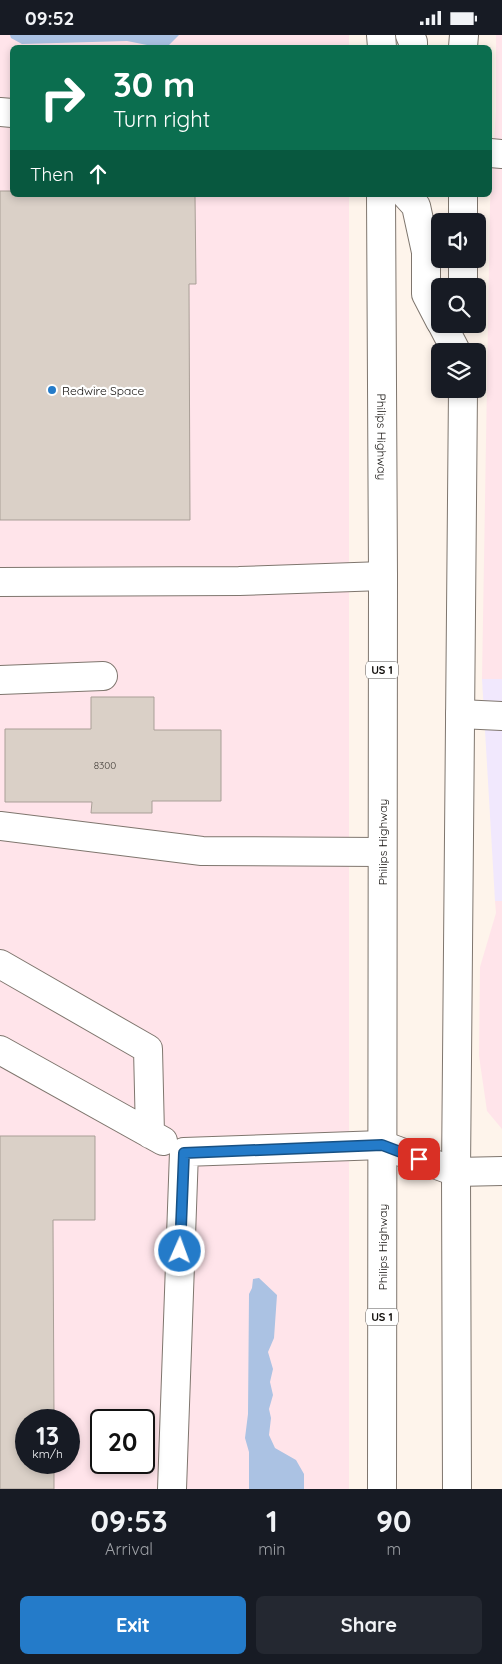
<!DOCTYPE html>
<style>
body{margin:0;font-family:Quicksand,sans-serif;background:#242831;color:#f1f3f6;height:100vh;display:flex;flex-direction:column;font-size:19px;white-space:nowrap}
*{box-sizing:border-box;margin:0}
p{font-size:16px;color:#9ea1a6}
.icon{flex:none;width:28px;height:28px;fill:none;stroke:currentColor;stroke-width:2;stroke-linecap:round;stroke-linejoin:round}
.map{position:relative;height:1454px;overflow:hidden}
.sheet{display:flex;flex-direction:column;background:#171b24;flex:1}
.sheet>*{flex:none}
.banner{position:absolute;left:10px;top:10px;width:482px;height:152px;border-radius:8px;box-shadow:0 2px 8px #0003;background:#0b6e4f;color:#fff;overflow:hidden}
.fabs{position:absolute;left:431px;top:178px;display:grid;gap:10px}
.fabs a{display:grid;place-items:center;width:55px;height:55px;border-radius:8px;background:#171b24;box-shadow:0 2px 8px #0003;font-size:25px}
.speed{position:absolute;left:15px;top:1374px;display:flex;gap:10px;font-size:25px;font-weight:700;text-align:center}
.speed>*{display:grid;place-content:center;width:65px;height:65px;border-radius:50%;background:#171b24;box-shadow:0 2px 8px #0003;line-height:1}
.speed small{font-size:12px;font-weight:400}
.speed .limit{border:2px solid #111;border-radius:8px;background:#fff;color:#111}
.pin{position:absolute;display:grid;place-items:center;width:42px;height:42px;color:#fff;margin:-21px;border-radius:10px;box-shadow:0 2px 8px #0006}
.me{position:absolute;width:55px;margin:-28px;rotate:2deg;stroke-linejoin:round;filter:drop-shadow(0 0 4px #0008)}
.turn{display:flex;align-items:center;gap:18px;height:105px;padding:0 20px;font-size:22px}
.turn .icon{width:65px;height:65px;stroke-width:2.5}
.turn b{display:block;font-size:35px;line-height:42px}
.then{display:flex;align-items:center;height:48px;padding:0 20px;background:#0003;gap:10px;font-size:19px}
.eta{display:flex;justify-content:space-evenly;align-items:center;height:85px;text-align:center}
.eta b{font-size:30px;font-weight:700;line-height:35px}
.action{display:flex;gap:10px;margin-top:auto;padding:10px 20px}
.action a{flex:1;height:58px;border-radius:8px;background:#247bc9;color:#fff;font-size:20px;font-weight:700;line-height:58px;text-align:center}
.action a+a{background:#242831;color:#f1f3f6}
.status{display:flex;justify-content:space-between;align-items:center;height:35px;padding:0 25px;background:#171b24;direction:ltr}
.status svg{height:14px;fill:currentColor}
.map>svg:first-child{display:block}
</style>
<div class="status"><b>09:52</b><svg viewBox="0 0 49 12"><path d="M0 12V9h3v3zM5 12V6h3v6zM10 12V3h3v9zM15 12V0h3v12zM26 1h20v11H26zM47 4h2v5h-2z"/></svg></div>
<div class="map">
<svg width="502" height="1454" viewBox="0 0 502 1454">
<rect width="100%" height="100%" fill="#fef4eb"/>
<path fill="#ffe4ea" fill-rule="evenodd" d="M 0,0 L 349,0 L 349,12 L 12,12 L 12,160 L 349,160 L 349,1454 L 0,1454 ZM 26,1385 L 69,1385 L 69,1428 L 26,1428 ZM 101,1385 L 144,1385 L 144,1428 L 101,1428 Z
M 496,0 L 502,0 L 502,644 L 482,644 L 490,169 L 496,76 Z
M 495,866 L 502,866 L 502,1094 L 487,1076 L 479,1021 L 480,932 L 496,878 Z"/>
<path fill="#f1e8fd" d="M 482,644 L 502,644 L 502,866 L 495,866 Z"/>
<path fill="#abc2e3" d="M 10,0 L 179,0 L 169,10 L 147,10 L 127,6 L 22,9 L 11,3 Z
M 259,1243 L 277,1260 L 274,1303 L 268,1317 L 273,1334 L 270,1347 L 273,1360 L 269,1374 L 271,1383 L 269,1400 L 275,1413 L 296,1425 L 304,1439 L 304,1454 L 249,1454 L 249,1417 L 245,1403 L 248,1379 L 249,1259 L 252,1253 L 253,1244 Z"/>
<path fill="#dad0c7" stroke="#a99f97" d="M 0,156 L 12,156 L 12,160 L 195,160 L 196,249 L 189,249 L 190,485 L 0,485 Z
M 91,662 L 154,662 L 154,695 L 221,695 L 221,766 L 152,766 L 152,778 L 91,778 L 92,767 L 5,767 L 5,694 L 91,694 Z
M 0,1101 L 95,1101 L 95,1185 L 53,1185 L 54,1385 L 26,1385 L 26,1428 L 54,1428 L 54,1454 L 0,1454 Z"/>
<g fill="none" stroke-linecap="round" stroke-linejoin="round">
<g stroke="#7f766e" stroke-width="30">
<path id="minor" d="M 0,77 L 12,78
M 490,118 L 502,119
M 0,547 L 239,546 L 383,541
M 0,645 L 103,641
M 460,679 L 502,681
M 0,791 L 202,816 L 381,817
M 0,929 L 148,1014 L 150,1099
M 0,1015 L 163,1106
M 172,1454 L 184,1117 L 382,1110 L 456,1137 L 502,1136"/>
</g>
<g stroke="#7f766e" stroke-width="30">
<g id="major">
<path d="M 381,0 L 382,12"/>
<path d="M 410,0 L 413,7 L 413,12"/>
<path d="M 463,12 L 464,0"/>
<path id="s1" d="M 381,160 L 383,541 L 382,1454"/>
<path d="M 406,160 L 416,171 L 426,217 L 426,259 L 440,286"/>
<path d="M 463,160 L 463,186"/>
<path d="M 463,224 L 463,251"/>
<path d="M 442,289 L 456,316"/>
<path d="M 457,1454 L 456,1137 L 463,354"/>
</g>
</g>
<use href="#minor" stroke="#fff" stroke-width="28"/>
<use href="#major" stroke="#fff" stroke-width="28"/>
</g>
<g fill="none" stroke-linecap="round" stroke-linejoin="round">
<g stroke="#175083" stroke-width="12">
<path id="route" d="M 180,1216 L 184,1118 L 382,1110 L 419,1124"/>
</g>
<use href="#route" stroke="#247bc9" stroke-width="9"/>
</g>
<circle fill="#247bc9" stroke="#fff" stroke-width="2" cx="52" cy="355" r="5"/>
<g text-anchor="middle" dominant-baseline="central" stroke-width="4.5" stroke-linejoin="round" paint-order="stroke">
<g font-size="10" fill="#423d38">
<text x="105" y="730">8300</text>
</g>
<g fill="#fff" stroke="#575553" stroke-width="1">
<rect x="366" y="626.5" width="32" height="17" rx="4"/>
<rect x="366" y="1273.5" width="32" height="17" rx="4"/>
</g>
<g font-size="11" font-weight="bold" fill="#0f0c09">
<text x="382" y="635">US 1</text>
<text x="382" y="1282">US 1</text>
</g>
<g font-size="12" fill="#0f0c09" stroke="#fff" text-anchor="start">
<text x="62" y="355">Redwire Space</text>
</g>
<g font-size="12" fill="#0f0c09" stroke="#fff">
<text stroke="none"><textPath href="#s1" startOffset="242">Philips Highway</textPath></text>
<text transform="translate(382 807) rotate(-90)">Philips Highway</text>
<text transform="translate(382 1212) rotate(-90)">Philips Highway</text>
</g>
</g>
</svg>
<div class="fabs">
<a><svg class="icon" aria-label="sound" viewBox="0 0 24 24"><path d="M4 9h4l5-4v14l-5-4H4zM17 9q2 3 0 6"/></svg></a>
<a><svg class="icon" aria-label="search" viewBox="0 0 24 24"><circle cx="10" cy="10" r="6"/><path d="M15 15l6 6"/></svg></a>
<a><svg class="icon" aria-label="layers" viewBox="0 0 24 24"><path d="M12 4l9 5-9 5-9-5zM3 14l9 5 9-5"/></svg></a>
</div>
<div class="speed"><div>13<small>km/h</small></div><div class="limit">20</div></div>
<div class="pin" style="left:419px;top:1124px;background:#d93025"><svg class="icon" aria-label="arrive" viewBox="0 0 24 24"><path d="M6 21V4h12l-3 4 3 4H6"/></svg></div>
<svg class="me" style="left:180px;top:1216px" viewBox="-20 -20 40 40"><circle r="17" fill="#247bc9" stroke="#fff" stroke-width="3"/><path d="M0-11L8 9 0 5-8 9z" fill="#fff"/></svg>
<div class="banner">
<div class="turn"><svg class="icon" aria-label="right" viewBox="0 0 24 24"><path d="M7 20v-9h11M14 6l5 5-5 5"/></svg><div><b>30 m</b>Turn right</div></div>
<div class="then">Then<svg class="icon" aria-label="ahead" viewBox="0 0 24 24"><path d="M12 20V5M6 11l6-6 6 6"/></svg></div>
</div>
</div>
<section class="sheet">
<div class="eta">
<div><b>09:53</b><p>Arrival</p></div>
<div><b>1</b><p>min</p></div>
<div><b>90</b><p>m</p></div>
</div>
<div class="action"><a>Exit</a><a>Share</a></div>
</section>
